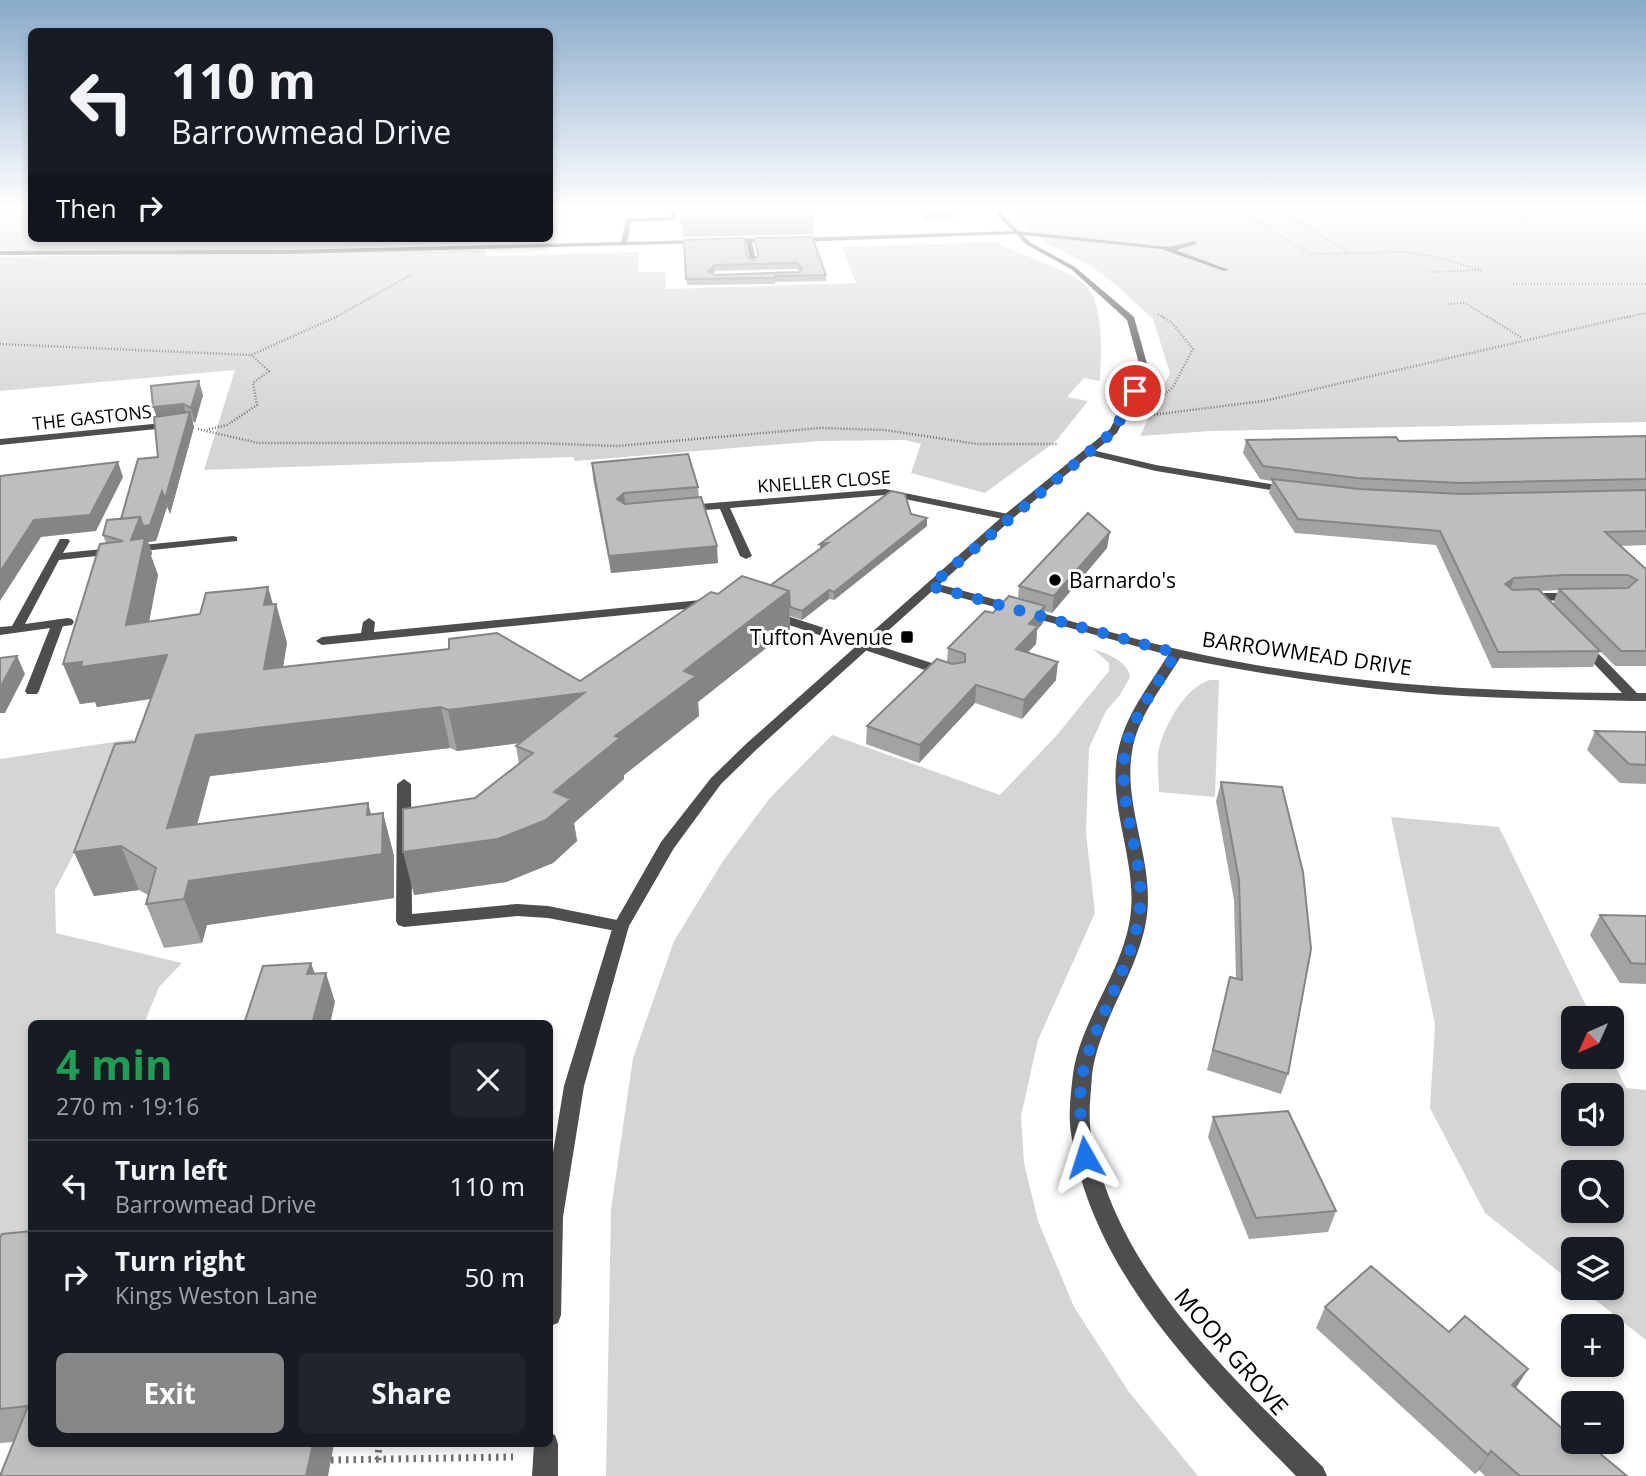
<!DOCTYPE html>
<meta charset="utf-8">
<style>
body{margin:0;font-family:"Open Sans",sans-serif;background:#20242c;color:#f1f3f6;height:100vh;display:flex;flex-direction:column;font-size:26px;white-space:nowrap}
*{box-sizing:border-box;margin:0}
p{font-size:23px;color:#9ea1a6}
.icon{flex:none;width:38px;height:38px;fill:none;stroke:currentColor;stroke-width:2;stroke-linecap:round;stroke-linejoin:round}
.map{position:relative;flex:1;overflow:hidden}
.side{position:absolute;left:28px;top:1020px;width:525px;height:427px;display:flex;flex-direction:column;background:#171b24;border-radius:10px;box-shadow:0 4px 10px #0003}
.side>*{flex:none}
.guide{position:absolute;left:28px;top:28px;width:525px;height:214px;border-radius:10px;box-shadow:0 4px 10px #0003;background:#171b24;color:#f1f3f6;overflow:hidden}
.needle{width:46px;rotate:225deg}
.tools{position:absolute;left:1561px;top:1006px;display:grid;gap:14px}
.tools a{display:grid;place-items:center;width:63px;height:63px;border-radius:10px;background:#171b24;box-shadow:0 4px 10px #0003;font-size:35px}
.pin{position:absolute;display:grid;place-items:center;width:60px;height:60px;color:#fff;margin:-30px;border:4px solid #fff;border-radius:50%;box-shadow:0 2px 7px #0007}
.me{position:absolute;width:77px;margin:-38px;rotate:354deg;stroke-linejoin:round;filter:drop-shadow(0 0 5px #0008)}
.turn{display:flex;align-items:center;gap:24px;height:147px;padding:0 28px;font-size:32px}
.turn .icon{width:91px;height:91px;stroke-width:2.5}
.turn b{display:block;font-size:49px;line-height:60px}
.then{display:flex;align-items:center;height:66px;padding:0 28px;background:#0003;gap:14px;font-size:26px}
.round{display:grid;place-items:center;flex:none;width:74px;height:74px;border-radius:10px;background:#20242c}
.overview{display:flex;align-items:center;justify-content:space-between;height:119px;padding:0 28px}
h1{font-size:42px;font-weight:700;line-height:52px;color:#1e9e55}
.button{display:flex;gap:14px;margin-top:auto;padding:14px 28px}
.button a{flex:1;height:80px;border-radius:10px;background:#858687;color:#fff;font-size:28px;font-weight:700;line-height:80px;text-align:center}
.button a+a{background:#20242c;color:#f1f3f6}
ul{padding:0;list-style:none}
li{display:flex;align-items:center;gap:21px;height:91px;padding:0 28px;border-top:2px solid #363941}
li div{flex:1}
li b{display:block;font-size:26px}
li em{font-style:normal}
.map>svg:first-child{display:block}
</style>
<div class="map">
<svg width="1646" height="1476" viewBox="0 0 1646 1476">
<rect width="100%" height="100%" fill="#fff"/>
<path fill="#d5d5d5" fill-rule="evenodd" d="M 0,210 L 31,210 L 32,238 L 550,238 L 550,210 L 562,210 L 553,240 L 264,250 L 20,251 L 0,250 Z
M 1012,210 L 1646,210 L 1646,422 L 1211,431 L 1140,436 L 1170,373 L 1153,319 L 1116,285 L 1091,266 L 1046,243 Z
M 996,242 C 1017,254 1070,270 1085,285 C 1105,304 1101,356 1100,381 L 1084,378 L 1067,397 L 1088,401 L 1056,441 L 985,493 L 911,473 L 921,444 L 905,440 L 820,441 L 575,461 L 573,457 L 204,470 L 235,370 L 0,391 L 0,257 L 485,250 L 486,256 L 639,252 L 638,272 L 665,272 L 666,289 L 856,283 L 842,247 Z
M 1093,649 C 1106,653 1128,661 1130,677 L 1120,695 L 1106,711 L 1089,748 L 1086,833 L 1095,913 L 1038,1040 L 1021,1116 L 1024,1163 L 1038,1221 L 1074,1307 L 1129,1392 L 1198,1476 L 606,1476 L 611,1209 L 633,1058 L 674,941 L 723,861 L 769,799 L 832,735 L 1000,795 L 1057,735 L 1109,671 L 1109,663 Z
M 1210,680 L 1219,680 L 1215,797 L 1159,792 C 1159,778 1156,761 1159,748 C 1165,725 1185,687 1210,680 Z
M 134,739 L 55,890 L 56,933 L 182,963 L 159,987 L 144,1024 L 32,1024 L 31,1248 L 0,1250 L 0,759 Z
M 1391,817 L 1499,827 L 1592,1018 L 1573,1018 L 1573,1057 L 1611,1057 L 1626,1088 L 1646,1090 L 1646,1340 L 1580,1288 L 1612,1288 L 1612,1250 L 1573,1250 L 1573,1283 L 1485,1213 L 1430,1108 L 1435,1024 ZM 1573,1096 L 1612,1096 L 1612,1134 L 1573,1134 ZM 1573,1172 L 1612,1172 L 1612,1211 L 1573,1211 Z"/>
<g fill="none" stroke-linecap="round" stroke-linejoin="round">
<path stroke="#707070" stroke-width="2" stroke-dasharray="1 2" stroke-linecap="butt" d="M 1240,210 L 1309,254 L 1405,252 L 1436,257 L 1481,270 L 1429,272
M 1278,210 L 1349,252
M 1513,284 L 1646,284
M 1448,304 L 1465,303 L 1489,318
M 1158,314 L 1164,318
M 334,318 L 411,275
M 1624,318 L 1646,313"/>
<path stroke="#707070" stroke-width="2.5" stroke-dasharray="1 2" stroke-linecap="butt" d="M 1162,316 L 1172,323 L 1193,349 L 1173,387 L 1163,396
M 1487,316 L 1522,338
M 0,344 L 251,355 L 338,316
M 1151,415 L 1264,401 L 1631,316
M 198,429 L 258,443 L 535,443 L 617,446 L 820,428 L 885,430 L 977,444 L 1057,444
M 209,429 L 227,425 L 257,405 L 253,383 L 269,371 L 251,355"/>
<path stroke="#707070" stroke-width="7" stroke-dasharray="2.5 5" stroke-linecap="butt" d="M 331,1460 L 513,1457
M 378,1460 L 379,1444"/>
<path fill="#4e4e4e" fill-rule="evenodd" d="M 672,210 L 678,210 L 676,220 L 631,222 L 627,243 L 624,245 L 621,243 L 626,219 L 671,217 Z
M 1016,231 L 1169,247 L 1195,241 L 1197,244 L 1176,250 L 1229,270 L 1224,271 L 1161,249 L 1014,234 Z
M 749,239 L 752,241 L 756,262 L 753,264 L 750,262 L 746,241 Z
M 58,619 L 64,623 L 39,691 L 37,694 L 27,694 L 25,691 L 52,623 Z"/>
<path fill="#4e4e4e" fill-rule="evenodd" d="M 1016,231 L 1018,234 L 793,242 L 790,240 L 793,238 Z
M 773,238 L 775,241 L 727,243 L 724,241 L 727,239 Z
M 703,240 L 705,243 L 287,254 L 0,255 L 0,251 L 287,250 Z
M 173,422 L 178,425 L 176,427 L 0,445 L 0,439 Z
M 1088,449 L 1156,465 L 1288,487 L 1293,490 L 1288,493 L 1156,471 L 1085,454 L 1083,452 Z
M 885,489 L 1008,514 L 1013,517 L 1008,520 L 885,495 L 730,508 L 752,556 L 746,559 L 740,556 L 720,509 L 688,511 L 683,508 L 688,505 Z
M 233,536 L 237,537 L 237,541 L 59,560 L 25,624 L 68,618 L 72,619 L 74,622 L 72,625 L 0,635 L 0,627 L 12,626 L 60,539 L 68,539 L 70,541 L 63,553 Z
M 930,582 C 1032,608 1131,642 1234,661 C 1362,685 1492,692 1622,693 L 1580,649 L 1578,646 L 1584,642 L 1588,643 L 1637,693 L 1646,693 L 1646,701 L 1633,701 C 1558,699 1483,699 1408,692 C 1331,685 1255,673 1180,658 C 1163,686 1140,714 1133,746 C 1121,803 1154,858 1147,915 C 1140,971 1099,1019 1092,1075 C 1091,1092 1088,1115 1091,1133 C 1115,1271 1228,1373 1323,1467 L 1327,1476 L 1296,1476 C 1202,1380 1091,1272 1071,1133 C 1068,1115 1071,1092 1073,1074 C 1081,1017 1126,969 1131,910 C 1136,854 1104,798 1120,743 C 1129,710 1151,683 1168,655 L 926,588 L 924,586 Z
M 1529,593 L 1575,593 L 1581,597 L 1575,601 L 1525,600 L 1525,594 Z
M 711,599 L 717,603 L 715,606 L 322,645 L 316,641 L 322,637 L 361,633 L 363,622 L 369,618 L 375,622 L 374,632 Z
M 772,611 L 950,669 L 952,672 L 945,676 L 940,675 L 768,618 L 766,615 Z
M 404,779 L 411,784 L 412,914 L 517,904 L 548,906 L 627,922 L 629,926 L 627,930 L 621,932 L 548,918 L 517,916 L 404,927 L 398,925 L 396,921 L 397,784 Z"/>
<path fill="#4e4e4e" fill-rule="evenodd" d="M 992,210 L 998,210 L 1031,243 L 1075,267 L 1134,317 L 1149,371 L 1117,433 L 1012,519 L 757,749 L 721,784 L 674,848 L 629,926 L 584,1086 L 563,1217 L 561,1315 L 558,1323 L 550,1326 L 550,1171 L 564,1086 L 613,926 L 661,842 L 711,778 L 747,743 L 1004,515 L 1110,429 L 1141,371 L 1127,320 L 1071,269 L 1027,245 Z
M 550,1433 L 555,1435 L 558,1444 L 558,1476 L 532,1476 L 534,1444 L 550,1444 Z"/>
</g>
<path fill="#a3a3a3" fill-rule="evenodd" d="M 680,210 L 811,210 L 814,218 L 814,234 L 683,237 Z
M 918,210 L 961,210 L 951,219 L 926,220 Z
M 755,238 L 826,275 L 826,281 L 775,282 L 775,284 L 687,285 L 684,240 L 747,257 L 754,260 L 758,257 ZM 797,269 L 799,272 L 715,275 L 713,273 L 715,271 Z
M 203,395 L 195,423 L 192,421 L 194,427 L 170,514 L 167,507 L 156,541 L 148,542 L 152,553 L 151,556 L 158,575 L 149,622 L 276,604 L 287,643 L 283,667 L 580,681 L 718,594 L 771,585 L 911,514 L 927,526 L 834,600 L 829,599 L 802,620 L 790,616 L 790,629 L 698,702 L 699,716 L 624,775 L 624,779 L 574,823 L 577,841 L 553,863 L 506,882 L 414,895 L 475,798 L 519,764 L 516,746 L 520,743 L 457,751 L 450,748 L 210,776 L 197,825 L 368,803 L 371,814 L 383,813 L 394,856 L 394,898 L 207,925 L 202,943 L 164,948 L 146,904 L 148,895 L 139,890 L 94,896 L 74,852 L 135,742 L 151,699 L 97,707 L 95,702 L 80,704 L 63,664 L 106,543 L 103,535 L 121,519 L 158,457 L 156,417 Z
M 1646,436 L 1646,545 L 1620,546 L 1646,569 L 1646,666 L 1615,666 L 1553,604 L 1558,590 L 1541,591 L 1600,651 L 1593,667 L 1492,668 L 1436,545 L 1295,533 L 1269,493 L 1272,481 L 1260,479 L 1243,453 L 1246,440 L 1399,441 Z
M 592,463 L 698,487 L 699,498 L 718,563 L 611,573 L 593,478 Z
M 1107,548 L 1052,613 L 1044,611 L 1043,623 L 1037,630 L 1036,644 L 1027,653 L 1056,680 L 1022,719 L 975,703 L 919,763 L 866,744 L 867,726 L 947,662 L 948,648 L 993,613 L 1018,598 L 1019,586 Z
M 1595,731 L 1646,732 L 1646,784 L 1620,783 L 1587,750 Z
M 1221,782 L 1288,1074 L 1281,1094 L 1207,1070 L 1225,997 L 1236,978 L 1234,900 L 1216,801 Z
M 1600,915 L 1646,916 L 1646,984 L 1620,983 L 1590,935 Z
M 1213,1117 L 1336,1211 L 1328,1232 L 1249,1239 L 1208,1137 Z
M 32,1231 L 32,1444 L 14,1442 L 0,1443 L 0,1238 Z
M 1325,1307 L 1449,1332 L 1528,1369 L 1516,1388 L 1571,1436 L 1627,1476 L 1485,1476 L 1479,1470 L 1475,1474 L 1316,1328 Z"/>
<path fill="#858585" d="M 951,210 L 961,210 L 951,219 Z
M 715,265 L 715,271 L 709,277 L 708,271 Z
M 199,381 L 203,395 L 195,423 L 191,408 Z
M 183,404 L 188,418 L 158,421 L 153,407 Z
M 190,412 L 194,427 L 170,514 L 165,499 Z
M 118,462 L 123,477 L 96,531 L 41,537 L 0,601 L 0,572 L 34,520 Z
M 162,491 L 167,507 L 156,541 L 148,542 L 152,553 L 151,556 L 158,575 L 142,658 L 167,655 L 181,694 L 97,707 L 95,702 L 80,704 L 63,664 L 126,625 L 124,544 L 140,517 Z
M 624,493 L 626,508 L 617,499 Z
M 927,518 L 927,526 L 834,600 L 834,592 Z
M 1110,532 L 1107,548 L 1052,613 L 1054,596 Z
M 828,543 L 820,553 L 820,544 Z
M 717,546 L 718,563 L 611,573 L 609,556 Z
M 1514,578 L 1509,593 L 1505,584 Z
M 268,587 L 275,611 L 276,604 L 287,643 L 276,709 L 264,669 L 264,605 Z
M 829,590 L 829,599 L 802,620 L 802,611 Z
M 789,591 L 790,629 L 698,702 L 699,716 L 624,775 L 624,779 L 574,823 L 577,841 L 553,863 L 506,882 L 414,895 L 403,852 L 554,792 L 615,736 L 684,671 Z
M 1045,606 L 1043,623 L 1037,630 L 1036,644 L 1014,667 L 1016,649 L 1029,624 Z
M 17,656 L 25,674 L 5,713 L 0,713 L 0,688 Z
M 1058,662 L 1056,680 L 1022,719 L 1024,700 Z
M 976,685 L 975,703 L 919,763 L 920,745 Z
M 584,693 L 590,734 L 457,751 L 448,710 Z
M 441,707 L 450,748 L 210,776 L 184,872 L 167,828 L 196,735 Z
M 368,803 L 379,846 L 383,813 L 394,856 L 394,898 L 207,925 L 202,943 L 184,899 L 189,881 L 367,815 Z
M 121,846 L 139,890 L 94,896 L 74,852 Z
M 311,963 L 321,991 L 326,973 L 335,1002 L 330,1024 L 314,1024 L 313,1020 L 307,974 Z
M 1528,1369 L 1515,1389 L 1512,1385 Z
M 313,1444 L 334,1444 L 328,1476 L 306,1476 Z
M 1491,1451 L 1479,1470 L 1475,1474 L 1488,1455 Z"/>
<path fill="#bebebe" stroke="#858585" stroke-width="2" fill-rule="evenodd" d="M 681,210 L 811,210 L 814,218 L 682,222 Z
M 812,237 L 826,275 L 775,276 L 775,278 L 686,279 L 684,240 L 744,238 L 747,257 L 754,260 L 758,256 L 755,238 ZM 797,263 L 802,269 L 799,272 L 715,275 L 708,271 L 715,265 Z
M 199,381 L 191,408 L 183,404 L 153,407 L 151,386 Z
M 190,412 L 165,499 L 162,491 L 150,525 L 143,526 L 140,517 L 121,519 L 138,459 L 158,457 L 154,417 Z
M 1646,436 L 1646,479 L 1460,483 L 1357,478 L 1263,466 L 1246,440 L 1396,437 L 1399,441 Z
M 688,454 L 698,487 L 624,493 L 617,499 L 625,504 L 701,497 L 717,546 L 609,556 L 592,463 Z
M 118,462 L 90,515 L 34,520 L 0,572 L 0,476 Z
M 1272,479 L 1359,489 L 1462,494 L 1646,490 L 1646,531 L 1605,532 L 1646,569 L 1646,651 L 1621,651 L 1559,589 L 1628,588 L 1637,580 L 1628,575 L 1564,575 L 1514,578 L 1505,584 L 1513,590 L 1538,589 L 1600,651 L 1498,652 L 1440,531 L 1298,519 Z
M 891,491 L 905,494 L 911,514 L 927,518 L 834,592 L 829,590 L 802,611 L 790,607 L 789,591 L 771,585 L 828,543 L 820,544 Z
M 1088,513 L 1110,532 L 1054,596 L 1019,586 Z
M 140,517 L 131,540 L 145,538 L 126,625 L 200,614 L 206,593 L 268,587 L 264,605 L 276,604 L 264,669 L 449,649 L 449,639 L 497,633 L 580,681 L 711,592 L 718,594 L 742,576 L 789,591 L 684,671 L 696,676 L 615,736 L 620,738 L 554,792 L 571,799 L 546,820 L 498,839 L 403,852 L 403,809 L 475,798 L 533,753 L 516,746 L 584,693 L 448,710 L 441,707 L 196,735 L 167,828 L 368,803 L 367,815 L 383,813 L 382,854 L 189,881 L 184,899 L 146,904 L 156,868 L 121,846 L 74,852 L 115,744 L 135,742 L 167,655 L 81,667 L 82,662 L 63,664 L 100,544 L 123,541 L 103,535 L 107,520 Z
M 1009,596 L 1045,606 L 1029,624 L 1038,626 L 1016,649 L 1058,662 L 1024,700 L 976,685 L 920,745 L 867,726 L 937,659 L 952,664 L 965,662 L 965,654 L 948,648 L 985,611 L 993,613 Z
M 17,656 L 0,688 L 0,658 Z
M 1595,731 L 1646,732 L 1646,765 L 1629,764 Z
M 1221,782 L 1282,787 L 1303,872 L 1311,949 L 1288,1074 L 1213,1050 L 1230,977 L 1242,980 L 1239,880 Z
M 1600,915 L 1646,916 L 1646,964 L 1631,963 Z
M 311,963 L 307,974 L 326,973 L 313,1020 L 323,1019 L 322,1024 L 244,1024 L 263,966 Z
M 1288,1111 L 1336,1211 L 1256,1218 L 1213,1117 Z
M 32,1231 L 32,1444 L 313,1444 L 306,1476 L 0,1476 L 28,1406 L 0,1409 L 0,1238 L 2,1234 Z
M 1371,1266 L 1449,1332 L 1465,1316 L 1528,1369 L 1512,1385 L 1571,1436 L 1573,1433 L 1573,1442 L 1586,1442 L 1627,1476 L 1520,1476 L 1491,1451 L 1488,1455 L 1325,1307 Z"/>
<linearGradient id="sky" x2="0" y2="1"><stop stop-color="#89aaca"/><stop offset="0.5" stop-color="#fff"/><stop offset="1" stop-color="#fff" stop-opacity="0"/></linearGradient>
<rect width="1646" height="416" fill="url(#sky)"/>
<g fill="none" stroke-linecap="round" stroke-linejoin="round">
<path stroke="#1a73e8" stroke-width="12" stroke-dasharray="0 21.6" d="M 1085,1157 C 1082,1129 1077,1099 1083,1072 C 1096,1018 1130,970 1139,916 C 1148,860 1114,803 1126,747 C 1134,714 1159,682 1176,653 L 930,586 L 1114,431 L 1135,391"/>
</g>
<g fill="#000" stroke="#fff" stroke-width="2.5">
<circle cx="1055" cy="580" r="7"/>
<rect x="900" y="630" width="14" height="14" rx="3.5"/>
</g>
<g text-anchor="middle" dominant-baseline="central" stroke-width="6" stroke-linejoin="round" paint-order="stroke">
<g font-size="18" fill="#000" stroke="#fff">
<text transform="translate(92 417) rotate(-6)">THE GASTONS</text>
<text transform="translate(824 481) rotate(-4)">KNELLER CLOSE</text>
</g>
<g font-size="21" fill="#000" stroke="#fff" text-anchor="start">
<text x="1069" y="580">Barnardo's</text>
<text x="893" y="637" text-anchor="end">Tufton Avenue</text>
</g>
<g font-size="21" fill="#000" stroke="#fff">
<text transform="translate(1307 653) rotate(8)">BARROWMEAD DRIVE</text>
</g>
<g font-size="24" fill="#000" stroke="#fff">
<text transform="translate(1232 1351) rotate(49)">MOOR GROVE</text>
</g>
</g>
</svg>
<div class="tools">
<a><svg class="needle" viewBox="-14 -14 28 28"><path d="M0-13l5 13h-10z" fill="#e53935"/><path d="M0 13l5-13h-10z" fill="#9ea1a6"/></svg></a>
<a><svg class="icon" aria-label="sound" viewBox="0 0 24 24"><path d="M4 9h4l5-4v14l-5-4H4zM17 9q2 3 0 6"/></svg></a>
<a><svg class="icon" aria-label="search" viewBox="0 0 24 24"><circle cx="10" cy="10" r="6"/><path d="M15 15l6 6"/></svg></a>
<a><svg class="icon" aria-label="layers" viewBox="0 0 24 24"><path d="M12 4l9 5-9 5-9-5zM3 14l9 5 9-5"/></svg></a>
<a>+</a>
<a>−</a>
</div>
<div class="pin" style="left:1135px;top:391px;background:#d93025"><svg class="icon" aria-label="arrive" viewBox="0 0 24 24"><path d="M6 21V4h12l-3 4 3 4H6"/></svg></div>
<svg class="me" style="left:1085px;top:1157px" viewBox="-20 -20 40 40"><path d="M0-17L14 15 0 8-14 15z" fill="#1a73e8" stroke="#fff" stroke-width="4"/></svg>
<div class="guide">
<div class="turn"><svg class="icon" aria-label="left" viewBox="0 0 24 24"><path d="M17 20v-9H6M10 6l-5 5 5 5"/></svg><div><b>110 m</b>Barrowmead Drive</div></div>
<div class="then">Then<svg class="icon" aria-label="right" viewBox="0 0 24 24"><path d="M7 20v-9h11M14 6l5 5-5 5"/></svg></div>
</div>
<section class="side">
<div class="overview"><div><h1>4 min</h1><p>270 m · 19:16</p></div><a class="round"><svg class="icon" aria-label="close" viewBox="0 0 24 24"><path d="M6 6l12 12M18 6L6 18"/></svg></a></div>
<ul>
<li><svg class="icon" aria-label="left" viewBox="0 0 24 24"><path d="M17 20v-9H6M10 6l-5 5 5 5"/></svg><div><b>Turn left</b><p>Barrowmead Drive</p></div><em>110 m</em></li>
<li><svg class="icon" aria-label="right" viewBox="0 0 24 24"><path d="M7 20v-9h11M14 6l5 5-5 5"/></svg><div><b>Turn right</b><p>Kings Weston Lane</p></div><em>50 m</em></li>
</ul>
<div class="button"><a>Exit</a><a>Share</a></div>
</section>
</div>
